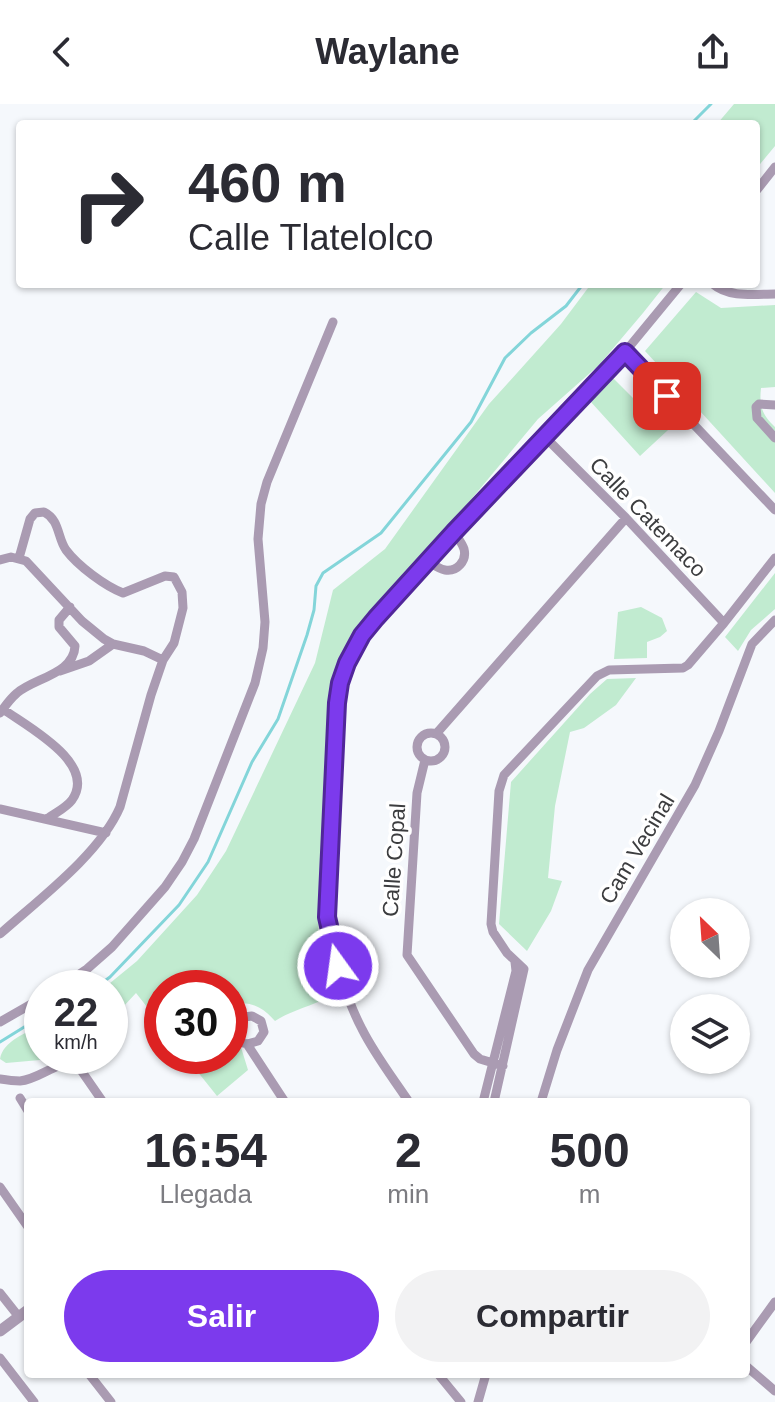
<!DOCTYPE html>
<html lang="es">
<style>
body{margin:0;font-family:Helvetica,sans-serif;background:#f2f2f3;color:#2b2b33;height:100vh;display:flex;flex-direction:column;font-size:30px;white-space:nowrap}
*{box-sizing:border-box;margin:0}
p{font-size:26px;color:#7c7c81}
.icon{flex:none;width:44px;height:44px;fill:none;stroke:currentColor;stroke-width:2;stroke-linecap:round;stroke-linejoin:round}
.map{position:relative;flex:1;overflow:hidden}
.sheet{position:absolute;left:24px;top:994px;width:726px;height:280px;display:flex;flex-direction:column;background:#fff;border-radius:8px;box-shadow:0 2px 6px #0004}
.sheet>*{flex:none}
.banner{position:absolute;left:16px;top:16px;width:744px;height:168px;border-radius:8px;box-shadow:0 2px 6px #0004;background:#fff;color:#2b2b33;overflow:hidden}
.needle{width:52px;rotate:335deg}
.fabs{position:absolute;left:670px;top:794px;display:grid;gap:16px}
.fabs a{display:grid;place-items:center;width:80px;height:80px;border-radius:50%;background:#fff;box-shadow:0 2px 6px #0004;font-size:40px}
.speed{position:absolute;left:24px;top:866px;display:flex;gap:16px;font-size:40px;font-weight:700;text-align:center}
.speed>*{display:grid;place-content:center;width:104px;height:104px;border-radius:50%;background:#fff;box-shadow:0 2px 6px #0004;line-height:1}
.speed small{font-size:20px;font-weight:400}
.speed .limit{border:12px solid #d22;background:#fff;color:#111}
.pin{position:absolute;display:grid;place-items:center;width:68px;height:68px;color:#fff;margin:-34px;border-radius:16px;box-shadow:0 4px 12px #0006}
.me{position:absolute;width:88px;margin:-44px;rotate:346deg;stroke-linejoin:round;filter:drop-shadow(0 0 6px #0008)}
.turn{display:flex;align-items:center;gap:28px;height:168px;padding:0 40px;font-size:36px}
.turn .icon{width:104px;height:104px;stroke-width:2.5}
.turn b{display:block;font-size:56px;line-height:68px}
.eta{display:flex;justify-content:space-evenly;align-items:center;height:136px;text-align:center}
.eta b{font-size:48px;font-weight:800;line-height:56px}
.action{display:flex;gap:16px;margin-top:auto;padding:16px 40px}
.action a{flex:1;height:92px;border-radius:48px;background:#7c3aed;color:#fff;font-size:32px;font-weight:800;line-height:92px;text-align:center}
.action a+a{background:#f2f2f3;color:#2b2b33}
header{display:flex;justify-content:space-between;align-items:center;height:104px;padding:0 40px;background:#fff;font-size:36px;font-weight:800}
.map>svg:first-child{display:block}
</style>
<header><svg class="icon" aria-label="back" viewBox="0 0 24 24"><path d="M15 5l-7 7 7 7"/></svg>Waylane<svg class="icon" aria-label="share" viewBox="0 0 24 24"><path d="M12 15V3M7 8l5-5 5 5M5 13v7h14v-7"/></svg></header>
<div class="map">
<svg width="775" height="1298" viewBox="0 0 775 1298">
<rect width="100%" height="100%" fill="#f5f8fc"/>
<path fill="#c1ebd0" d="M 734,0 L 775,0 L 775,42 L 756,65 L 756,20 L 717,20 Z
M 591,180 L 666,180 L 643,209 L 599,261 L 538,315 L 364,524 L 336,578 L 321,764 L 318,836 L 327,894 C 311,902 288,908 275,917 C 265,906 257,900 242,899 L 230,911 L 230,884 L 162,884 L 162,922 L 136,889 L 110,917 L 110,884 L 104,884 L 137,857 L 197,791 L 226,747 L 315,559 L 333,486 L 385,445 L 489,300 L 561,220 Z
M 696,188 L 721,204 L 775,201 L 775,283 L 761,284 C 759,302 762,311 775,323 L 775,389 L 645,247 Z
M 613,274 L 635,296 L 650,284 L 681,314 L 640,352 L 590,297 Z
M 775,469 L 775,505 L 751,526 L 738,547 L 725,533 Z
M 641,503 L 662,514 L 667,527 L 660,533 L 647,538 L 647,554 L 614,555 L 618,508 Z
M 636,574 L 616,601 L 584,624 L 570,628 L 555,702 L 548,774 L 562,777 L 551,807 L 527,847 L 499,820 L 511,678 L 590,590 L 607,575 Z
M 42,921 L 42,952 L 48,952 L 40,956 L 6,959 L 0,955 C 3,937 26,929 42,921 Z
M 230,921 L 240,940 L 248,966 L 217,992 L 185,952 L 230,952 Z"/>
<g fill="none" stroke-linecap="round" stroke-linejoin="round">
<path stroke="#83d5d9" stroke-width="3" d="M 691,20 L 711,0
M 95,884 L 110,873 L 179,801 L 208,758 L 252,658 L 278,615 L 307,531 L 314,506 L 316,482 L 323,469 L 381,429 L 471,318 L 505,254 L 531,229 L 566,202 L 583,180
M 0,938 L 42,912"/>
<path stroke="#aa9bb2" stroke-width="9" d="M 756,87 L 775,63
M 713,180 C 729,194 755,190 775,190
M 625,248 L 775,406
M 775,301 L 759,300 L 756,303 L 757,314 L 775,334
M 544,332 L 626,414 L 724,519
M 0,456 L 11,453 L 26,457 L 82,517 L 104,535 L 113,540 L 144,547 L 163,556
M 427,457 C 432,460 439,465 445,466 C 457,468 467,457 464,445 C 462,439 457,433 454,428
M 60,567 L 89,557 L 113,540
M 3,605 C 26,622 98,659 72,696 C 66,704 55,709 47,715
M 0,609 C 5,602 11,594 17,589 C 34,574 74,570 75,542 L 59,523 L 59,516 L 70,503
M417 643a14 14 0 1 1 28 0a14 14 0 1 1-28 0Z
M 436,630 L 626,414
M 425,656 L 417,689 L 407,851 L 474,950 L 480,955 L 503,962
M 0,705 L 106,729
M 0,830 C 38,796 100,750 120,703 L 151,591 L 163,556 L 174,539 L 183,504 L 182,488 L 174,473 L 165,472 L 123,489 C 105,482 78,462 66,446 C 57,433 60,416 44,408 L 35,409 L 30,415 L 19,454
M 59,884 L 87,865 L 112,843 L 165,783 L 182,758 L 194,735 L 255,579 L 263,544 L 265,518 L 258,435 L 261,400 L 267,378 L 333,218
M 0,918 L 42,894
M 247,940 L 258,937 L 264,928 L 261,917 L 252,912 L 244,913 L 237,919 L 237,932 L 243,939 L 247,940 L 285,998
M 0,975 C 6,976 14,977 20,977 C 40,975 56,957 76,959 L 103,998
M 20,994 L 28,1007
M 409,998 C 393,974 375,951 362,925 C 344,891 334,851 327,813 L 337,599 L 340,579 L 347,559 L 362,531 L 376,514 L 454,428 L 625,248 L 681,180
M 483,998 L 516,867 L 515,858
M 494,998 L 524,865 L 507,849 L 493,828 L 491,820 L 499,687 L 504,671 L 597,572 L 609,566 L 683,564 L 688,561 L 724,519 L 775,454
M 541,998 L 557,946 L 588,866 L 695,681 L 719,627 L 752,540 L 775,516
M 0,1083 L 28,1123
M 0,1189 L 19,1213
M 746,1238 L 775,1198
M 0,1254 L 34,1298
M 746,1262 L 775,1287
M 89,1270 L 111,1298
M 438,1270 L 461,1298
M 478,1298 L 486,1270"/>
<path stroke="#aa9bb2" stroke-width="11" d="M 0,1227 L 28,1206"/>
</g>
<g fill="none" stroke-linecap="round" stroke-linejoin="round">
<g stroke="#51269a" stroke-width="20">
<path id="route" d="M 338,862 L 327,813 L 337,599 L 340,579 L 347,559 L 362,531 L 376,514 L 454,428 L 625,248 L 667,292"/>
</g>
<use href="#route" stroke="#7c3aed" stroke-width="14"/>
</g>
<g text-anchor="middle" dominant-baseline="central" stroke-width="7" stroke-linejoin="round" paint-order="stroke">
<g font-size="22" fill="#3c3d3f" stroke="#fff">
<text transform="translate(648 413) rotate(46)">Calle Catemaco</text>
<text transform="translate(637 745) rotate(-59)">Cam Vecinal</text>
<text transform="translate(394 756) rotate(-86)">Calle Copal</text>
</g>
</g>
</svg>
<div class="fabs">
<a><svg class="needle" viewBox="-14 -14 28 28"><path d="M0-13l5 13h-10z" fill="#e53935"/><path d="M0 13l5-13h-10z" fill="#7c7c81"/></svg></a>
<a><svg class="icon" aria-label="layers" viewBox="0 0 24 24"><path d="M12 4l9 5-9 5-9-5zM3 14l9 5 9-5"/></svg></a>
</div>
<div class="speed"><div>22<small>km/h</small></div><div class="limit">30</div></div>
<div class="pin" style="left:667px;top:292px;background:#d93025"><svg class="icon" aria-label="arrive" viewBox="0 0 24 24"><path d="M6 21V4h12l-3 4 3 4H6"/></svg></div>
<svg class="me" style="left:338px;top:862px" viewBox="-20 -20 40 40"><circle r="17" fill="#7c3aed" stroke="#fff" stroke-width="3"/><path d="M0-11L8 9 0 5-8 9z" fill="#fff"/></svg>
<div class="banner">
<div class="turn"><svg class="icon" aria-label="right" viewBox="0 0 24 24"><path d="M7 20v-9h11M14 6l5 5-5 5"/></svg><div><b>460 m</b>Calle Tlatelolco</div></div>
</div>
<section class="sheet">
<div class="eta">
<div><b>16:54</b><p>Llegada</p></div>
<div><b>2</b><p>min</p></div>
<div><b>500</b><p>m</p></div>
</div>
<div class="action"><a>Salir</a><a>Compartir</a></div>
</section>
</div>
